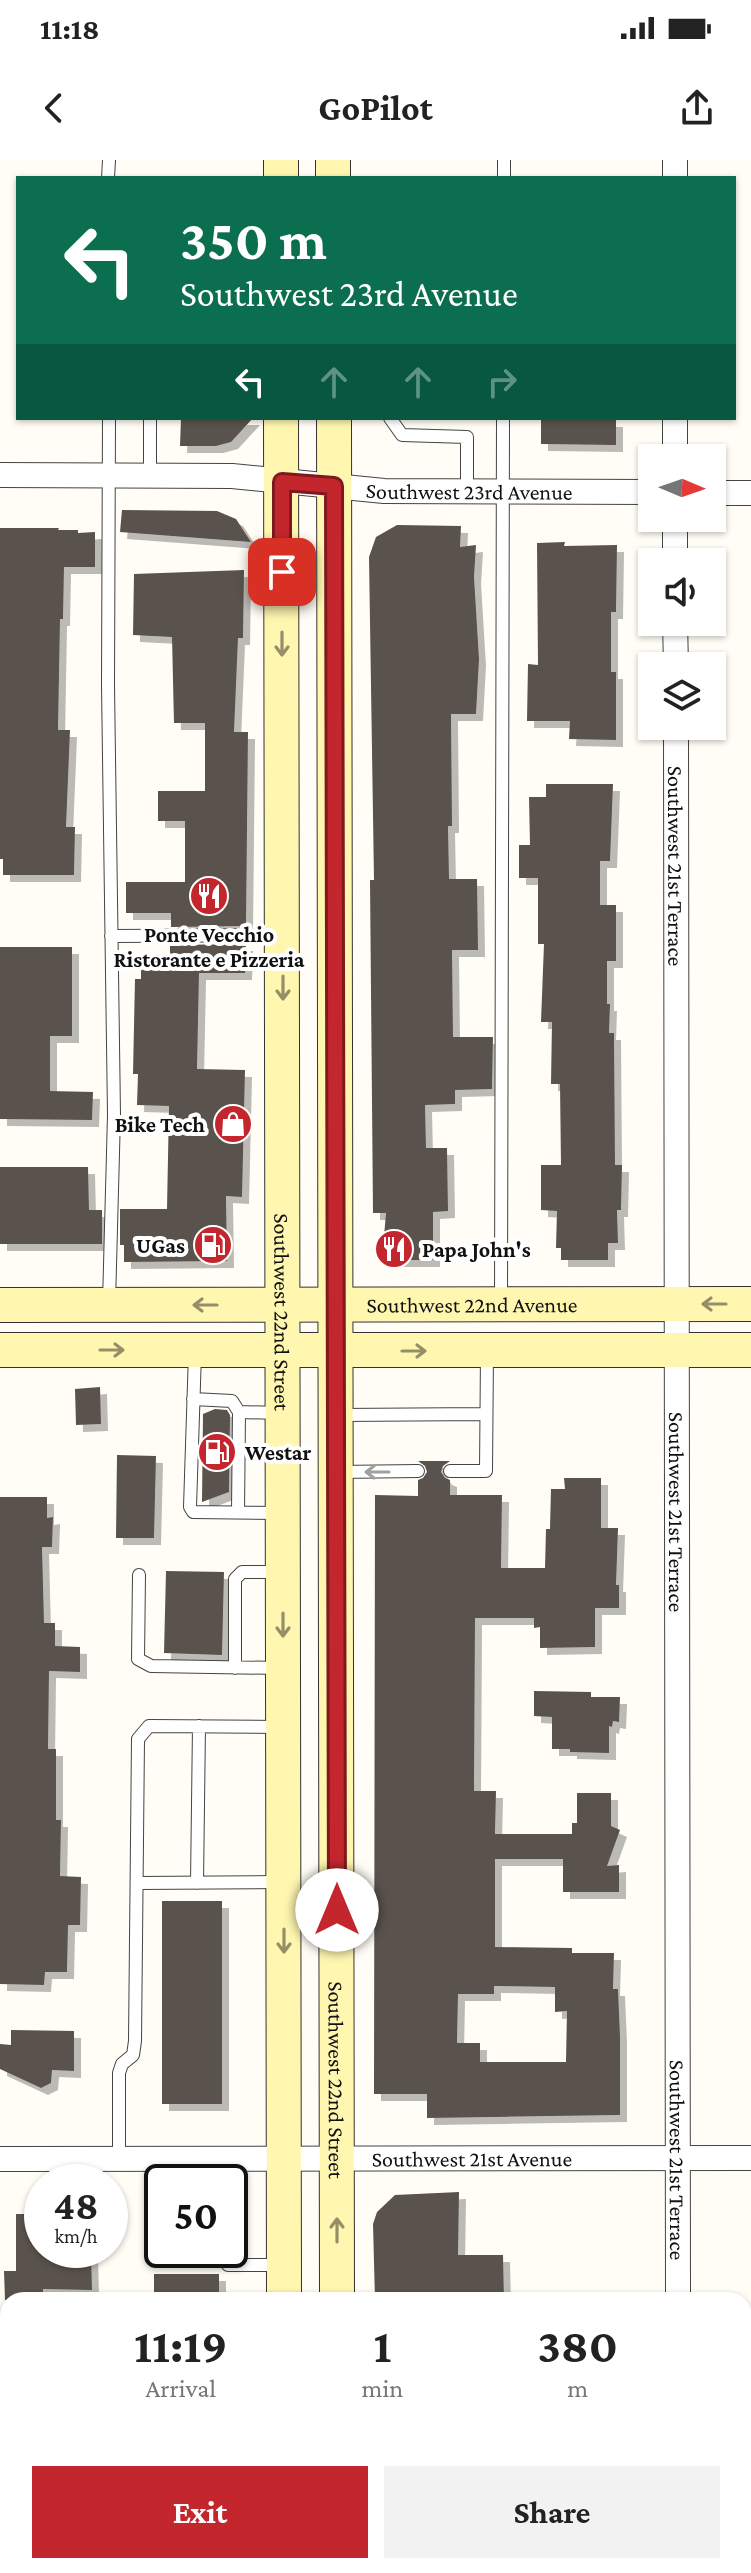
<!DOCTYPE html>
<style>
body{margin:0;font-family:"Crimson Pro",serif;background:#f2f2f2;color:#222;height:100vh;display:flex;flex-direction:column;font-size:30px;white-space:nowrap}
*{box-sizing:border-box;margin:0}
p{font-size:26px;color:#767676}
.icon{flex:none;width:44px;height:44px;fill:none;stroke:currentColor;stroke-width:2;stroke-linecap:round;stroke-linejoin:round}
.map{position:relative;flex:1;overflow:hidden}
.panel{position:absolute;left:0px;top:2132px;width:752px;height:282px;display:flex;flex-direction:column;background:#fff;border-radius:24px 24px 0 0;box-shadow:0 2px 6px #0004}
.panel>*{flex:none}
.hud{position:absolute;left:16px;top:16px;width:720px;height:244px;border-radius:0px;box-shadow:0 2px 6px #0004;background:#0b6e4f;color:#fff;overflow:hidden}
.needle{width:52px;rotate:92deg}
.buttons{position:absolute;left:638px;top:284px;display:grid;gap:16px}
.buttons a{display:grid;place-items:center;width:88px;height:88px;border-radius:0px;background:#fff;box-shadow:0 2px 6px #0004;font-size:40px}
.speed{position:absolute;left:24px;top:2004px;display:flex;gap:16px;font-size:40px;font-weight:700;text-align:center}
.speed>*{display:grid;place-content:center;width:104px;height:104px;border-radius:50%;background:#fff;box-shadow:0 2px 6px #0004;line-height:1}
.speed small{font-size:20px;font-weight:400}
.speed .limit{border:4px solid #111;border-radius:12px;background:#fff;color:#111}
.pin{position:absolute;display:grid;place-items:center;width:68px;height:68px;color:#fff;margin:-34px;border-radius:16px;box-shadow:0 4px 12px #0006}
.me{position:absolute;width:88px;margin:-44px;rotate:0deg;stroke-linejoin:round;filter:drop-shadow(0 0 6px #0008)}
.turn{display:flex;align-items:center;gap:28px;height:168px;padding:0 32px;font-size:36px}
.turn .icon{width:104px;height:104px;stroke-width:2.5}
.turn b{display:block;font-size:56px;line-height:68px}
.lanes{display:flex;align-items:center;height:76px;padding:0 32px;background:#0003;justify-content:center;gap:40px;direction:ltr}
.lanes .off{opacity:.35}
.eta{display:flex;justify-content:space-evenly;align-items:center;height:136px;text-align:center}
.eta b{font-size:48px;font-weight:700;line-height:56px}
.cta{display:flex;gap:16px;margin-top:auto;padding:16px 32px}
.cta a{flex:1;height:92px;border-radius:0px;background:#c4262e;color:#fff;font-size:32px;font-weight:700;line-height:92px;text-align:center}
.cta a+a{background:#f2f2f2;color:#222}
.status{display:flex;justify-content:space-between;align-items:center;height:56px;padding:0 40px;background:#fff;direction:ltr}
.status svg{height:22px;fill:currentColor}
header{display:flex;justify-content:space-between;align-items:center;height:104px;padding:0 32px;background:#fff;font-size:36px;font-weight:700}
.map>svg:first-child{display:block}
</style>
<div class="status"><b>11:18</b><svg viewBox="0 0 49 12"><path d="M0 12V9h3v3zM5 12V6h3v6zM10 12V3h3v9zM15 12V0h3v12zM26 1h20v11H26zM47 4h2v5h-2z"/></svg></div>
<header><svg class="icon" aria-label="back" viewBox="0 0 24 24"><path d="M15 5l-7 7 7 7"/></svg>GoPilot<svg class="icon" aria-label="share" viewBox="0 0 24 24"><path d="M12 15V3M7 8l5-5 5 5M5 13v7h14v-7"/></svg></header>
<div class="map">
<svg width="751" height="2413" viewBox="0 0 751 2413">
<defs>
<filter id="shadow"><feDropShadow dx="7" dy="7" stdDeviation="0" flood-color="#0004"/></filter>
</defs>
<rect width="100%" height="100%" fill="#fffdf5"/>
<path fill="#5a524d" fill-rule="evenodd" filter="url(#shadow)" d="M 181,258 L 253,258 L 231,282 L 216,286 L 180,286 Z
M 541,258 L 616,260 L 616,285 L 541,284 Z
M 122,350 L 217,351 L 236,359 L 251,382 L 120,372 Z
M 397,365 L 461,366 L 460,387 L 476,385 L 474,417 L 479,499 L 476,554 L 451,554 L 452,666 L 448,666 L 449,719 L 477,719 L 478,790 L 452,790 L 453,877 L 493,877 L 492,929 L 455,930 L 455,944 L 425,945 L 426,988 L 447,988 L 448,1051 L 433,1052 L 433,1100 L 397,1100 L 383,1088 L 386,1053 L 373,1053 L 370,720 L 374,720 L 369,397 L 376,377 Z
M 0,368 L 59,368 L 58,370 L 78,370 L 78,373 L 95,372 L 95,407 L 64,407 L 63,459 L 60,459 L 58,570 L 70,570 L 66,667 L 75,667 L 74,715 L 3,715 L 3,699 L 0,699 Z
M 565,382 L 564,386 L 617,385 L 616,452 L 611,452 L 611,512 L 616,512 L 616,580 L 569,579 L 570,561 L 527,561 L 528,504 L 538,505 L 537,383 Z
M 244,410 L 243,478 L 238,478 L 234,572 L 248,572 L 246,766 L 171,767 L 171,753 L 126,753 L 126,722 L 185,722 L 185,661 L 158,661 L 158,631 L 205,631 L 205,563 L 174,563 L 172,477 L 133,475 L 134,414 Z
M 546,624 L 613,624 L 610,701 L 600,701 L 600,745 L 616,745 L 616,801 L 607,801 L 607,844 L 610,844 L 609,873 L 614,873 L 615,1005 L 622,1005 L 621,1050 L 617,1050 L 618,1083 L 608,1083 L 608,1100 L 561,1100 L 561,1088 L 556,1088 L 557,1051 L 541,1050 L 541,1005 L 561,1005 L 560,924 L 551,924 L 552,862 L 541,862 L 544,784 L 538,784 L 538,718 L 519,718 L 519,685 L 530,685 L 529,637 L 546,637 Z
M 246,784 L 245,813 L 199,813 L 197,909 L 245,910 L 242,1037 L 226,1036 L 227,1101 L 124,1102 L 124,1085 L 120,1085 L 120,1049 L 167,1049 L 169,946 L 137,945 L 138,914 L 133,914 L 135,819 L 141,819 L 141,794 L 170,794 L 170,785 Z
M 0,787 L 72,787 L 72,876 L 50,876 L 50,931 L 93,932 L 92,960 L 0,959 Z
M 0,1007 L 88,1007 L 89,1050 L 102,1050 L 102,1084 L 0,1084 Z
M 100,1227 L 101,1264 L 76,1265 L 75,1229 Z
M 215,1249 L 227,1250 L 230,1255 L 229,1332 L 202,1342 L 203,1254 Z
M 117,1295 L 156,1296 L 154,1378 L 116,1378 Z
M 418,1301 L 450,1301 L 443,1306 L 441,1312 L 445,1318 L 450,1320 L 450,1335 L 502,1335 L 501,1408 L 545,1408 L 546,1369 L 550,1369 L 551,1329 L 565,1329 L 564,1318 L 601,1318 L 601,1368 L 618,1368 L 616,1425 L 619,1425 L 619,1448 L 595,1448 L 595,1487 L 540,1488 L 540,1467 L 534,1468 L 534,1458 L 475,1458 L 474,1631 L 496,1631 L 495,1674 L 572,1674 L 572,1663 L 577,1663 L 577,1633 L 611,1633 L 611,1666 L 620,1670 L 607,1706 L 619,1705 L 619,1732 L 563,1732 L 563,1699 L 495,1699 L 495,1787 L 572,1788 L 572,1793 L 614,1793 L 613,1829 L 618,1829 L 620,1876 L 620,1955 L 427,1958 L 427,1934 L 374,1934 L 375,1335 L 418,1336 L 418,1320 L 423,1318 L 427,1312 L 425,1306 ZM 494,1826 L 555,1827 L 555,1852 L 567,1851 L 566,1902 L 480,1902 L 480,1883 L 457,1883 L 458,1834 L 494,1834 Z
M 0,1337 L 47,1337 L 47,1358 L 53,1357 L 52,1387 L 42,1387 L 44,1463 L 55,1463 L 55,1486 L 80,1487 L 80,1512 L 49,1511 L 48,1589 L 56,1589 L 56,1660 L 61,1660 L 60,1716 L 81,1717 L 80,1765 L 68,1765 L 67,1812 L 45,1812 L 44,1825 L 0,1824 Z
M 166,1411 L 224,1412 L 222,1495 L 164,1493 Z
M 534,1531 L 591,1532 L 591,1537 L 620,1537 L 619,1562 L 613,1561 L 612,1567 L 609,1566 L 609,1593 L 570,1592 L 570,1589 L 552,1589 L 552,1557 L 534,1556 Z
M 162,1741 L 222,1741 L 222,1944 L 162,1944 Z
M 11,1870 L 74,1871 L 74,1911 L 52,1910 L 51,1923 L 41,1928 L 0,1909 L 0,1884 L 11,1885 Z
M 459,2032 L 458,2095 L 503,2095 L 504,2140 L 375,2140 L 373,2064 L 377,2052 L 395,2035 Z
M 16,2054 L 42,2054 L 42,2090 L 91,2090 L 92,2130 L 43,2129 L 43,2140 L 5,2140 L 4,2111 L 16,2111 Z
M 154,2114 L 219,2114 L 219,2140 L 154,2140 Z"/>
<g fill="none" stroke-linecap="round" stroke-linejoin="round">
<g stroke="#444" stroke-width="14">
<path id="lane" d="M 108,18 L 109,0
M 504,18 L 504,0
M 390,258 L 402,275 L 467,277 L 467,331
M 150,315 L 150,258
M 111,776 L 279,775
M 109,1143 L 114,955 L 108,525 L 109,258
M 501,1143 L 503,258
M 195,1193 L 190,1347 L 193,1352 L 279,1353
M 193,1239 L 232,1241 L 239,1252
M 339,1255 L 486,1254
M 450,1311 L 486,1311 L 487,1193
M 337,1312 L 418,1311
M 238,1352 L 239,1252 L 280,1253
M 139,1415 L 138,1499 L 151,1506 L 280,1508
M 235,1508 L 235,1419 L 242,1412 L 280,1412
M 137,1723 L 280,1722
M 197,1723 L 199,1566
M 119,1999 L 119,1913 L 122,1904 L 133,1895 L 135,1881 L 138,1579 L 149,1566 L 280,1567
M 228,2090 L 228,2105 L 280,2105
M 165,2406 L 175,2412 L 187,2413
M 202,2413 L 281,2412
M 411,2413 L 411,2406
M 478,2413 L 478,2406"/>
</g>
<g stroke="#444" stroke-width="26">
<g id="street">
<path d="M 675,0 L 675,18"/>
<path d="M 675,298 L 675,258"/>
<path id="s1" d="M 0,315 L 232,316 L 384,331 L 652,332"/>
<path d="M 712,333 L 751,333"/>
<path d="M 675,358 L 675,402"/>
<path d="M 675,462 L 676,506"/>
<path id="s2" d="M 676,566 L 678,2140"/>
<path id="s3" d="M 0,1999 L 751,1998"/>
<path d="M 678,2406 L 678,2413"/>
</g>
</g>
<g stroke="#333" stroke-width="36">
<g id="secondary">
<path d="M 281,0 L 281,18"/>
<path d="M 333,0 L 333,18"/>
<path id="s4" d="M 281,258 L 284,2140"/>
<path id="s5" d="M 334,258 L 337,2140"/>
<path id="s6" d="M 0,1145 L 751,1144"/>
<path d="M 0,1190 L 751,1190"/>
<path d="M 284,2406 L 284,2413"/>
<path d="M 337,2406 L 337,2413"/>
</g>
</g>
<use href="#lane" stroke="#fff" stroke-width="12"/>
<use href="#street" stroke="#fff" stroke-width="24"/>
<use href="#secondary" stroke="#fff6b0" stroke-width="34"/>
</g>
<defs><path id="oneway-shaft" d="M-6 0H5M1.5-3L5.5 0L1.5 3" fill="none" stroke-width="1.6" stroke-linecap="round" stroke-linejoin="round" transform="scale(2)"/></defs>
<g stroke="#948f68">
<use href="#oneway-shaft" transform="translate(282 484) rotate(90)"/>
<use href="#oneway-shaft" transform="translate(283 828) rotate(90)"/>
<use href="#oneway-shaft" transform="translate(714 1144) rotate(-180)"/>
<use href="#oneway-shaft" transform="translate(205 1145) rotate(-180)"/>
<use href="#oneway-shaft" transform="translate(112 1190)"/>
<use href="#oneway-shaft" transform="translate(414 1191)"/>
<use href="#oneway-shaft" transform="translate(283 1465) rotate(90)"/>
<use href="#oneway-shaft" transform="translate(284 1781) rotate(90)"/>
<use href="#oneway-shaft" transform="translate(337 2070) rotate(-90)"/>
</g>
<use stroke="#a0a0a0" href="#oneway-shaft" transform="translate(377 1312) rotate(180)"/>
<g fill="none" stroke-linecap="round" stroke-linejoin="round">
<g stroke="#7f191e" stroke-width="20">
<path id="route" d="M 282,412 L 282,322 L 334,326 L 337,1750"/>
</g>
<use href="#route" stroke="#c4262e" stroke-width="14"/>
</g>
<defs>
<g id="restaurant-disc" transform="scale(2)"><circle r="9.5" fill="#c4262e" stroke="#fff"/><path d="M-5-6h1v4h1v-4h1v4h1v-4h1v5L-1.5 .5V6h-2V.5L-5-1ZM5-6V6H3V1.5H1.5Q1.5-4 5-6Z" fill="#fff"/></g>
<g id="shop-disc" transform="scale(2)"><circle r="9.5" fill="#c4262e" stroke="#fff"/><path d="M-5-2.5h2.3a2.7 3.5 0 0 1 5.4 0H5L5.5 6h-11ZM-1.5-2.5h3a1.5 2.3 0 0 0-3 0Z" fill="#fff"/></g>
<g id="fuel-disc" transform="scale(2)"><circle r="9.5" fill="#c4262e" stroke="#fff"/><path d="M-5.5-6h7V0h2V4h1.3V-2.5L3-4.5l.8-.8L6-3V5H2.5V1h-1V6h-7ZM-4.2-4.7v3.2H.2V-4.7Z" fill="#fff"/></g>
</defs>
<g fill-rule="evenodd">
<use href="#restaurant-disc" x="209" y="736"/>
<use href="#shop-disc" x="233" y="964"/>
<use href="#fuel-disc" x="213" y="1085"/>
<use href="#restaurant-disc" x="394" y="1089"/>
<use href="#fuel-disc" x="217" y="1292"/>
</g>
<g text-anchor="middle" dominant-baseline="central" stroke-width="8" stroke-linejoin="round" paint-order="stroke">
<g font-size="22" fill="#111" stroke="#fff">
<text stroke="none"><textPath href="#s1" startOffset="470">Southwest 23rd Avenue</textPath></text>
<text stroke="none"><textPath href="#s2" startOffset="140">Southwest 21st Terrace</textPath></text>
<text stroke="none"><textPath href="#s6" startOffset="472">Southwest 22nd Avenue</textPath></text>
<text stroke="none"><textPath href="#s4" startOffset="894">Southwest 22nd Street</textPath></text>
<text stroke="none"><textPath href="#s2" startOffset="786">Southwest 21st Terrace</textPath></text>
<text stroke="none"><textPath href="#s5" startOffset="1662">Southwest 22nd Street</textPath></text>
<text stroke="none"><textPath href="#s3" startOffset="472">Southwest 21st Avenue</textPath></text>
<text stroke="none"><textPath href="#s2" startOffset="1434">Southwest 21st Terrace</textPath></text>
</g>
<g font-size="22" font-weight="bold" fill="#111" stroke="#fff" text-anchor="end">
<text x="209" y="774" text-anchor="middle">Ponte Vecchio<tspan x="209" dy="25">Ristorante e Pizzeria</tspan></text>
<text x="205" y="964">Bike Tech</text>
<text x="185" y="1085">UGas</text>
<text x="422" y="1089" text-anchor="start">Papa John's</text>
<text x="245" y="1292" text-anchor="start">Westar</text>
</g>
</g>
</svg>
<div class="buttons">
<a><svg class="needle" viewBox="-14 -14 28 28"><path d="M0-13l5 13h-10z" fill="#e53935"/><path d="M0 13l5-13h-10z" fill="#767676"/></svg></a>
<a><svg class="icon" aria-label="sound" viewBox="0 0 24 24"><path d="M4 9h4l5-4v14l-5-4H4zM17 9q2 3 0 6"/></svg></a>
<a><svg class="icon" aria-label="layers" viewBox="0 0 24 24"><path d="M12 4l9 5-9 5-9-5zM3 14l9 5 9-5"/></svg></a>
</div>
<div class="speed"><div>48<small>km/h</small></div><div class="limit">50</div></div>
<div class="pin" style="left:282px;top:412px;background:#d93025"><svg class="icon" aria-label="arrive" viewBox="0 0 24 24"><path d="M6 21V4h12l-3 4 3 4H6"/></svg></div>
<svg class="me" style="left:337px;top:1750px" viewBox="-20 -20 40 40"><circle r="19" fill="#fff"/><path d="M0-13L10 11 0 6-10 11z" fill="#c4262e"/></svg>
<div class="hud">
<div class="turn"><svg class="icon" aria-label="left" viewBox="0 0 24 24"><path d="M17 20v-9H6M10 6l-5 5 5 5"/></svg><div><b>350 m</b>Southwest 23rd Avenue</div></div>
<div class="lanes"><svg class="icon" aria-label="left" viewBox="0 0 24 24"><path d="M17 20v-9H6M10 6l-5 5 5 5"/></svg><svg class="icon off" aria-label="ahead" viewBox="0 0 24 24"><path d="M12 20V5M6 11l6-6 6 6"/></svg><svg class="icon off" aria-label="ahead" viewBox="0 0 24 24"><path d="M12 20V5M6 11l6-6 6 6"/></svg><svg class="icon off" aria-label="right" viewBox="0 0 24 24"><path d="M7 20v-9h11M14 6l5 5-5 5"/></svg></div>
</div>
<section class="panel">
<div class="eta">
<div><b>11:19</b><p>Arrival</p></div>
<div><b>1</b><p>min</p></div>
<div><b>380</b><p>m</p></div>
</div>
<div class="cta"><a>Exit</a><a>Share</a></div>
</section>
</div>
